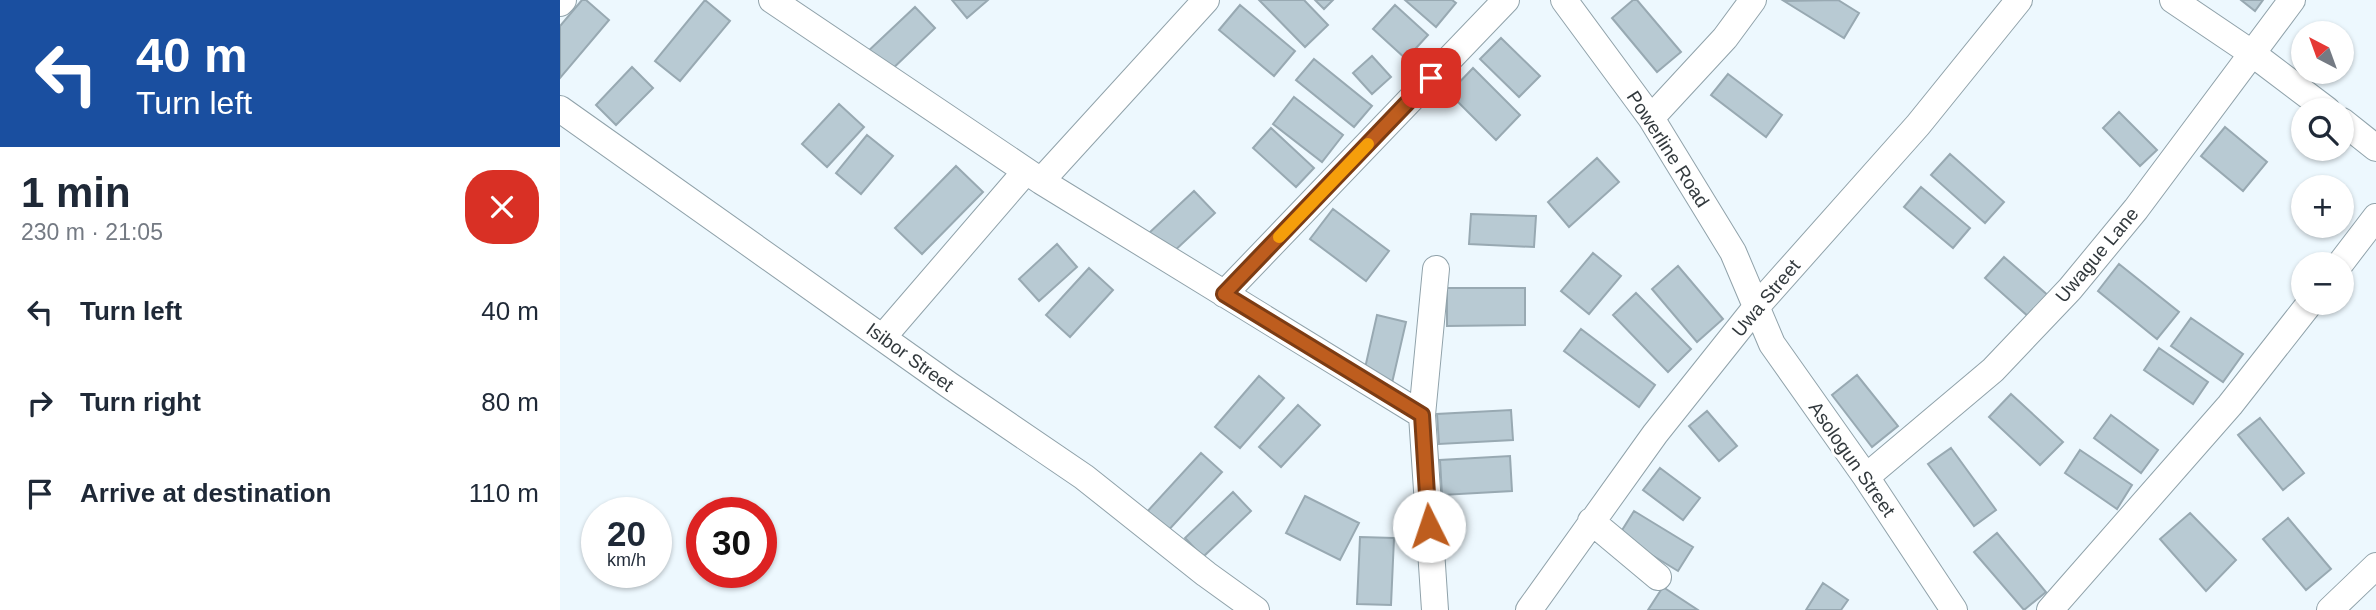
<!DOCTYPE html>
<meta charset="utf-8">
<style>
body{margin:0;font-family:Arial,sans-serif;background:#f6f6f7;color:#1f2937;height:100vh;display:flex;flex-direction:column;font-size:26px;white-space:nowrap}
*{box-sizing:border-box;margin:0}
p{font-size:23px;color:#747a83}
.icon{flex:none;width:38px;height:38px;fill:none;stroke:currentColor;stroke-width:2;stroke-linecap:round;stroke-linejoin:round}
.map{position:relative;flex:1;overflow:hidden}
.drawer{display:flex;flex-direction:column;background:#fff;width:560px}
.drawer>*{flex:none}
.top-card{background:#1a4fa0;color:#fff;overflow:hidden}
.needle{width:46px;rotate:319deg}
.controls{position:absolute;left:1731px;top:21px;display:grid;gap:14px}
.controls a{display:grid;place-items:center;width:63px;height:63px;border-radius:50%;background:#fff;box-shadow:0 2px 5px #0004;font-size:35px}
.speed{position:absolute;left:21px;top:497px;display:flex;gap:14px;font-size:35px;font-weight:700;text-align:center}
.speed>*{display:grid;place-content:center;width:91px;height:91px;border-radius:50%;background:#fff;box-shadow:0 2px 5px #0004;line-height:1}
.speed small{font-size:18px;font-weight:400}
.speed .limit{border:10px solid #d22;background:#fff;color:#111}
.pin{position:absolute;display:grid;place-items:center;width:60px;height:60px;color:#fff;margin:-30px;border-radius:14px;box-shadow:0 4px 10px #0006}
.me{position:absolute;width:77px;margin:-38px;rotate:356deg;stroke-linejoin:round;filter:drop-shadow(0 0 5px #0008)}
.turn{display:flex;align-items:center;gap:24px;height:147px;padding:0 21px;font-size:32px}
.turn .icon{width:91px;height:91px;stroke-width:2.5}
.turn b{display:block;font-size:49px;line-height:60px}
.round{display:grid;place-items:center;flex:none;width:74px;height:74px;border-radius:28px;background:#f6f6f7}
.summary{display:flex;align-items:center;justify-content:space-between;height:119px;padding:0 21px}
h1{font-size:42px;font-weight:700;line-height:52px}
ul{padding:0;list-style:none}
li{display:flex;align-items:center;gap:21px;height:91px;padding:0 21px}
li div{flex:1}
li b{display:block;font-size:26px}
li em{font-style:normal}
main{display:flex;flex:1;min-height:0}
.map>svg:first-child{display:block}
</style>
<main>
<section class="drawer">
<div class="top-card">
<div class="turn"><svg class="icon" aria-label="left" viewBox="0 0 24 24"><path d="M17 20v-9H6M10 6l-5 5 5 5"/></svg><div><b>40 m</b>Turn left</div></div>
</div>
<div class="summary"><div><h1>1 min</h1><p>230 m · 21:05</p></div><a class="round" style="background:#d93025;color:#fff"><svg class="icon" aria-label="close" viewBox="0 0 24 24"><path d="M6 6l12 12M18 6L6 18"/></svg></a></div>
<ul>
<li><svg class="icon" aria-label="left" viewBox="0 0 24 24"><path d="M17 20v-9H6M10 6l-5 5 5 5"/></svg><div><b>Turn left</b></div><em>40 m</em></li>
<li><svg class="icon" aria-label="right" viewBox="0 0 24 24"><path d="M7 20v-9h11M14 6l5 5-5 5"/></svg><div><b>Turn right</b></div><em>80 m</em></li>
<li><svg class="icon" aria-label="arrive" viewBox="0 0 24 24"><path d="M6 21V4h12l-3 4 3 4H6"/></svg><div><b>Arrive at destination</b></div><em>110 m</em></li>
</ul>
</section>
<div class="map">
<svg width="1816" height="610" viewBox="0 0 1816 610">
<rect width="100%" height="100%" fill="#edf8fe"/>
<path fill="#b8cad3" stroke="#98a9b2" stroke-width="2" d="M 22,0 L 26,0 L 49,20 L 0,78 L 0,26 Z
M 145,0 L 170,21 L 120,81 L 95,61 Z
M 392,0 L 428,0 L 407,18 Z
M 699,0 L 744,0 L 768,25 L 745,47 Z
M 755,0 L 773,0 L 764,9 Z
M 845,0 L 892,0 L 896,3 L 876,27 Z
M 1073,0 L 1077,0 L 1121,52 L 1097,72 L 1052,18 Z
M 1278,0 L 1299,13 L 1284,38 L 1224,1 Z
M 1681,0 L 1703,0 L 1695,11 Z
M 680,5 L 735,51 L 714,76 L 659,30 Z
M 835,5 L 868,35 L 846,59 L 813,29 Z
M 355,7 L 375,28 L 325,76 L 305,54 Z
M 941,38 L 980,76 L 959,97 L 920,59 Z
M 812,56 L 831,77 L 812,94 L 793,73 Z
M 754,59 L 812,106 L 794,127 L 736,80 Z
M 72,67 L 93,88 L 56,125 L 36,105 Z
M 913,68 L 960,115 L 936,140 L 889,93 Z
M 1168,74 L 1222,115 L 1206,137 L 1151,95 Z
M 734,97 L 783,135 L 762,162 L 713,124 Z
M 279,104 L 304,127 L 267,167 L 242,144 Z
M 1559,112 L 1597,150 L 1580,166 L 1543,128 Z
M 1665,127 L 1707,162 L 1683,191 L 1641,156 Z
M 711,128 L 754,168 L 736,187 L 693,148 Z
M 307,135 L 333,156 L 301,194 L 276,173 Z
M 1390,154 L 1444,202 L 1425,223 L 1371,175 Z
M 1037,158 L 1059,182 L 1009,227 L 988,202 Z
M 396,166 L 423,192 L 362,254 L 335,228 Z
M 1361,187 L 1410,228 L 1393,248 L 1344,207 Z
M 634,191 L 655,213 L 610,255 L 589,233 Z
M 773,209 L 829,251 L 806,281 L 750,239 Z
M 911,214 L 976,216 L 974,247 L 909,244 Z
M 497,244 L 517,267 L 479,301 L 459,279 Z
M 1033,253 L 1061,276 L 1029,314 L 1001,291 Z
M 1444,257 L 1490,297 L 1470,318 L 1425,278 Z
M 1559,264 L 1619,312 L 1597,339 L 1538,291 Z
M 1118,266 L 1163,319 L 1137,342 L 1092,289 Z
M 529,268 L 553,290 L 510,337 L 486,315 Z
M 887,288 L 965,288 L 965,325 L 887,326 Z
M 1076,293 L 1131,349 L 1108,372 L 1053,315 Z
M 817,315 L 846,322 L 832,383 L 803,377 Z
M 1631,318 L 1683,354 L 1663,382 L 1611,346 Z
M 1021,329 L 1095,385 L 1079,407 L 1004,351 Z
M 1599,348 L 1648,382 L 1633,404 L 1584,370 Z
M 1297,375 L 1338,426 L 1312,447 L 1272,395 Z
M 699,376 L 724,398 L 680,448 L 655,427 Z
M 1451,394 L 1503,442 L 1480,465 L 1429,417 Z
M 738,405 L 760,425 L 721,467 L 699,447 Z
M 951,410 L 953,440 L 879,444 L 877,414 Z
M 1147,411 L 1177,446 L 1159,461 L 1129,426 Z
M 1551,415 L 1598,450 L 1581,473 L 1534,438 Z
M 1700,418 L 1744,473 L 1723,490 L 1678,435 Z
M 1391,448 L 1436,510 L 1414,526 L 1368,464 Z
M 1520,450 L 1572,485 L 1557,509 L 1505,473 Z
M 641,453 L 662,472 L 605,534 L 585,514 Z
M 950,456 L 952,491 L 882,495 L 880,460 Z
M 1100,468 L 1140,498 L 1123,520 L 1083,490 Z
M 673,492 L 691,511 L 643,557 L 625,538 Z
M 745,496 L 799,523 L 780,560 L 726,533 Z
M 1074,511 L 1133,547 L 1118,571 L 1059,535 Z
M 1630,513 L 1676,560 L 1646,591 L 1600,539 Z
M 1728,518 L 1771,569 L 1746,590 L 1703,539 Z
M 1437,533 L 1486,592 L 1464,610 L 1414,552 Z
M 800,537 L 834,538 L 831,605 L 797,604 Z
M 1263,583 L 1288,600 L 1281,610 L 1246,610 Z
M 1103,587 L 1138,610 L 1088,610 Z"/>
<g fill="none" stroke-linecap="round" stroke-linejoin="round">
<g stroke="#90a2aa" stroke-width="28">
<path id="minor" d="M 212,0 L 481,181 L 862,415
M 1004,0 L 1091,118 L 1173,252 L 1212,344 L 1306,477 L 1394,610
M 1613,0 L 1693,54 L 1767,110
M 0,3 L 3,0
M 0,109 L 389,385 L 524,477 L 646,574 L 696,610
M 1091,118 L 1165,38 L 1193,0
M 1782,121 L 1816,148
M 481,181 L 646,0
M 1780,264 L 1816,217
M 664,294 L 946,0
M 323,337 L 466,171
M 1306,477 L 1433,370 L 1510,289 L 1576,209 L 1732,0
M 1031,521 L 1098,577
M 875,610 L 862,415 L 876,269
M 969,610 L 1095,434 L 1197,306 L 1358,125 L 1459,0
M 1490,610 L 1670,405 L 1750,303
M 1770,610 L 1816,566"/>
</g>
<use href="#minor" stroke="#fff" stroke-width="26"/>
</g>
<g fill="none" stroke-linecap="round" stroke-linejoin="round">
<g stroke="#7c3c14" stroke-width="18">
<path id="route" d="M 869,526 L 862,415 L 664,294 L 871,78"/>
</g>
<use href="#route" stroke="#be5d1e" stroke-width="12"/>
<path stroke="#f59e0b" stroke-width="12" d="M 719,237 L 808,144"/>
</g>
<g text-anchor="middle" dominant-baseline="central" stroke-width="6" stroke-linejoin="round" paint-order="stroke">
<g font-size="19" fill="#32393d" stroke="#fff">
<text transform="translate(1108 149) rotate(57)">Powerline Road</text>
<text transform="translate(1537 255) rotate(-50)">Uwague Lane</text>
<text transform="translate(1206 298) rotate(-50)">Uwa Street</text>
<text transform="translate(350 357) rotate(36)">Isibor Street</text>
<text transform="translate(1292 459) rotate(55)">Asologun Street</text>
</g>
</g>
</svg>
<div class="controls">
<a><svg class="needle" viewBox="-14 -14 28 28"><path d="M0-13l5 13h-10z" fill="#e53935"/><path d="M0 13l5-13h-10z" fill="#747a83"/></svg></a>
<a><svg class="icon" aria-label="search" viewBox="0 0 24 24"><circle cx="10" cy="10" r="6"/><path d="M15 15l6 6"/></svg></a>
<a>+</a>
<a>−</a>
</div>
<div class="speed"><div>20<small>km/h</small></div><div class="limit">30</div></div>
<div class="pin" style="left:871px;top:78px;background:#d93025"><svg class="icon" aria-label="arrive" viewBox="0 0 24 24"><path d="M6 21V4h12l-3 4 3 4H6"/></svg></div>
<svg class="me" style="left:869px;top:526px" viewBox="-20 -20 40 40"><circle r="19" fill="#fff"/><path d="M0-13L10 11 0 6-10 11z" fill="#be5d1e"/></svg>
</div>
</main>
